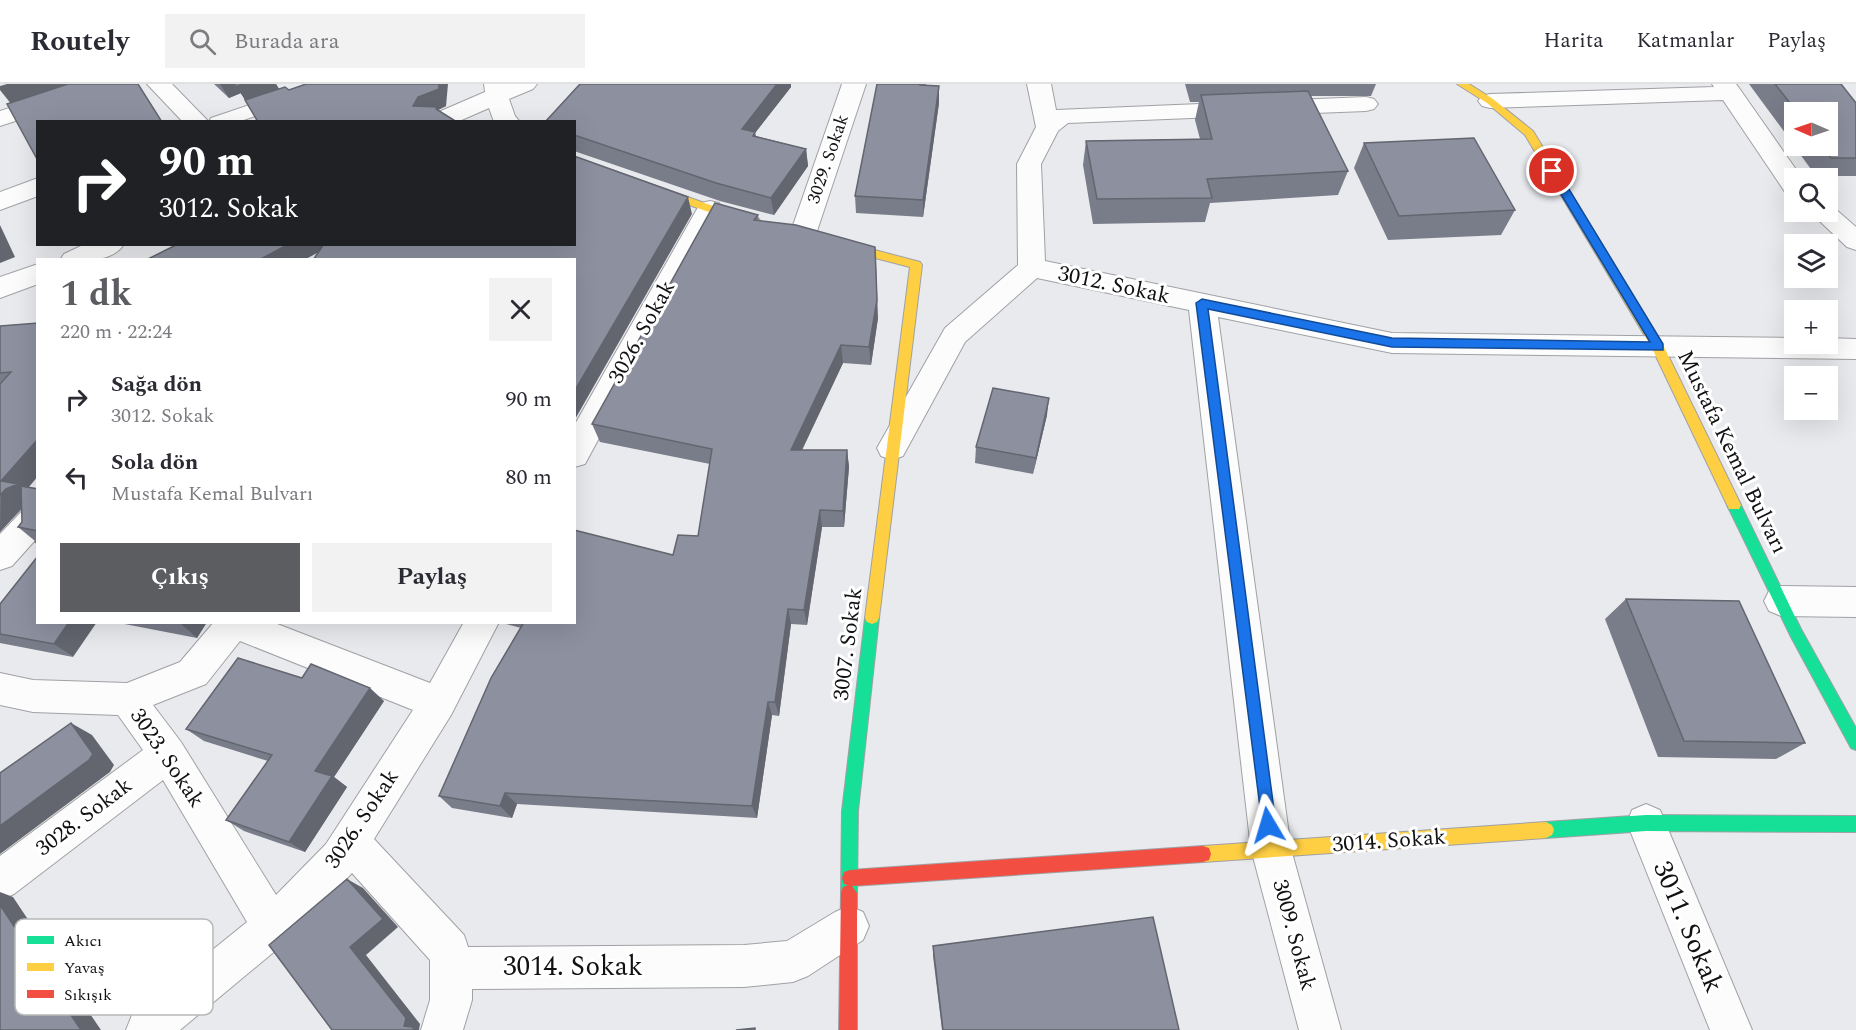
<!DOCTYPE html>
<html lang="tr">
<meta charset="utf-8">
<style>
body{margin:0;font-family:Spectral,serif;background:#f2f2f3;color:#2b2b33;height:100vh;display:flex;flex-direction:column;font-size:22px;white-space:nowrap}
*{box-sizing:border-box;margin:0}
p{font-size:20px;color:#7c7c81}
.icon{flex:none;width:33px;height:33px;fill:none;stroke:currentColor;stroke-width:2;stroke-linecap:round;stroke-linejoin:round}
.map{position:relative;flex:1;overflow:hidden}
.panel{position:absolute;left:36px;top:174px;width:540px;height:366px;display:flex;flex-direction:column;background:#fff;border-radius:0px;box-shadow:0 6px 24px #0002}
.panel>*{flex:none}
.guide{position:absolute;left:36px;top:36px;width:540px;height:126px;border-radius:0px;box-shadow:0 6px 24px #0002;background:#202124;color:#fff;overflow:hidden}
.needle{width:39px;rotate:272deg}
.controls{position:absolute;left:1784px;top:18px;display:grid;gap:12px}
.controls a{display:grid;place-items:center;width:54px;height:54px;border-radius:0px;background:#fff;box-shadow:0 6px 24px #0002;font-size:30px}
.pin{position:absolute;display:grid;place-items:center;width:51px;height:51px;color:#fff;margin:-26px;border:3px solid #fff;border-radius:50%;box-shadow:0 2px 6px #0007}
.me{position:absolute;width:66px;margin:-33px;rotate:353deg;stroke-linejoin:round;filter:drop-shadow(0 0 4px #0008)}
.turn{display:flex;align-items:center;gap:21px;height:126px;padding:0 24px;font-size:27px}
.turn .icon{width:78px;height:78px;stroke-width:2.5}
.turn b{display:block;font-size:42px;line-height:51px}
.round{display:grid;place-items:center;flex:none;width:63px;height:63px;border-radius:0px;background:#f2f2f3}
.head{display:flex;align-items:center;justify-content:space-between;height:102px;padding:0 24px}
h1{font-size:36px;font-weight:700;line-height:45px;color:#5c5d60}
.primary-button{display:flex;gap:12px;margin-top:auto;padding:12px 24px}
.primary-button a{flex:1;height:69px;border-radius:0px;background:#5c5d60;color:#fff;font-size:24px;font-weight:700;line-height:69px;text-align:center}
.primary-button a+a{background:#f2f2f3;color:#2b2b33}
ul{padding:0;list-style:none}
li{display:flex;align-items:center;gap:18px;height:78px;padding:0 24px}
li div{flex:1}
li b{display:block;font-size:22px}
li em{font-style:normal}
header{display:flex;align-items:center;gap:36px;box-sizing:border-box;height:84px;padding:0 30px;background:#fff;border-bottom:2px solid #e1e1e2}
header strong{font-size:28px}
nav{display:flex;gap:33px;margin-inline-start:auto;font-size:21px}
.search{width:420px;height:54px;background:#f2f2f3;display:flex;align-items:center;gap:15px;box-sizing:border-box;padding:0 21px;border-radius:0px;color:#7c7c81;font-size:22px}
.map>svg:first-child{display:block}
</style>
<header>
<strong>Routely</strong>
<div class="search"><svg class="icon" aria-label="search" viewBox="0 0 24 24"><circle cx="10" cy="10" r="6"/><path d="M15 15l6 6"/></svg>Burada ara</div>
<nav><a>Harita</a><a>Katmanlar</a><a>Paylaş</a></nav>
</header>
<div class="map">
<svg width="1856" height="946" viewBox="0 0 1856 946">
<rect width="100%" height="100%" fill="#e9eaee"/>
<g fill="none" stroke-linecap="round" stroke-linejoin="round">
<g stroke="#a0a1a4" stroke-width="2">
<path id="lane" d="M 311,0 L 337,0 L 334,4 L 238,38 L 209,38 L 211,34 Z"/>
</g>
<g stroke="#a0a1a4" stroke-width="2">
<path id="street" d="M 82,0 L 117,0 L 113,5 L 0,42 L 0,27 Z
M 147,0 L 172,0 L 209,38 L 183,38 Z
M 484,0 L 537,0 L 533,5 L 509,15 L 515,32 L 520,38 L 494,38 L 489,24 L 457,38 L 423,38 L 427,33 L 485,8 Z
M 842,0 L 866,0 L 816,150 L 812,156 L 803,159 L 794,156 L 790,150 Z
M 1027,0 L 1051,0 L 1056,26 L 1366,13 L 1374,15 L 1378,20 L 1374,25 L 1366,27 L 1068,39 L 1058,47 L 1041,80 L 1045,177 L 1392,249 L 1794,254 L 1794,260 L 1827,260 L 1827,254 L 1856,255 L 1856,275 L 1392,269 L 1218,233 L 1291,765 L 1341,946 L 1299,946 L 1251,765 L 1189,226 L 1037,194 L 965,258 L 903,372 L 892,376 L 881,372 L 877,364 L 945,244 L 1018,181 L 1017,80 L 1036,43 Z
M 1712,0 L 1736,0 L 1739,4 L 1802,94 L 1794,94 L 1794,110 L 1785,108 L 1723,16 L 1490,24 L 1482,22 L 1478,17 L 1482,12 L 1490,10 L 1714,3 Z
M 38,94 L 38,112 L 0,126 L 0,108 Z
M 710,117 L 719,119 L 723,125 L 585,380 L 574,383 L 574,342 L 697,125 L 701,119 Z
M 1827,121 L 1832,122 L 1856,143 L 1856,166 L 1847,163 L 1810,128 L 1827,128 Z
M 85,160 L 124,160 C 112,180 80,176 60,176 L 64,170 Z
M 38,180 L 38,200 L 0,214 L 0,193 Z
M 38,418 L 38,453 L 12,482 L 0,486 L 0,450 L 27,422 Z
M 1781,502 L 1856,503 L 1856,533 L 1781,532 L 1769,527 L 1764,517 L 1769,507 Z
M 214,538 L 272,538 L 430,599 L 464,538 L 499,538 L 451,631 L 374,755 L 464,851 L 468,863 L 744,861 L 787,857 L 835,828 L 849,822 L 863,828 L 869,842 L 863,856 L 808,892 L 793,898 L 744,903 L 472,905 L 472,916 L 463,946 L 421,946 L 430,916 L 430,876 L 352,789 L 287,857 L 180,946 L 126,946 L 132,931 L 247,838 L 163,696 L 14,810 L 0,816 L 0,772 L 143,666 L 118,631 L 33,628 L 0,621 L 0,589 L 33,596 L 127,599 L 180,578 ZM 240,557 L 413,626 L 326,760 L 276,811 L 181,658 L 153,621 L 206,600 Z
M 1646,720 L 1660,726 L 1752,946 L 1710,946 L 1627,739 L 1632,726 Z"/>
</g>
<g stroke="#a0a1a4" stroke-width="2">
<path id="fast" d="M 1734,416 L 1739,417 L 1801,545 L 1856,644 L 1856,666 L 1851,664 L 1791,553 L 1727,421 L 1729,417 Z
M 872,528 L 877,530 L 879,534 L 858,727 L 857,809 L 855,815 L 849,817 L 843,815 L 841,809 L 842,727 L 865,534 L 867,530 Z
M 1646,731 L 1856,732 L 1856,748 L 1646,747 L 1546,754 L 1540,751 L 1538,746 L 1540,741 L 1546,738 Z"/>
</g>
<g stroke="#a0a1a4" stroke-width="2">
<path id="slow" d="M 1457,0 L 1469,0 L 1493,15 L 1533,47 L 1664,263 L 1741,421 L 1739,425 L 1729,425 L 1652,264 L 1525,51 L 1487,19 Z
M 574,73 L 713,122 L 759,135 L 760,137 L 755,141 L 706,127 L 574,80 Z
M 833,155 L 920,178 L 922,181 L 879,534 L 877,538 L 872,540 L 867,538 L 865,534 L 910,183 L 829,162 L 829,156 Z
M 1546,738 L 1552,741 L 1554,746 L 1552,751 L 1546,754 L 1203,778 L 1197,776 L 1195,770 L 1197,764 L 1203,762 Z"/>
</g>
<g stroke="#a0a1a4" stroke-width="2">
<path id="jam" d="M 1203,762 L 1209,764 L 1211,770 L 1209,776 L 1203,778 L 852,802 L 857,809 L 857,946 L 839,946 L 841,809 L 843,803 L 848,801 L 844,800 L 842,794 L 844,788 L 850,786 Z"/>
</g>
<use href="#lane" fill="#fcfcfc" fill-rule="evenodd"/>
<use href="#street" fill="#fcfcfc" fill-rule="evenodd"/>
<use href="#fast" fill="#16e098" fill-rule="evenodd"/>
<use href="#slow" fill="#ffcf43" fill-rule="evenodd"/>
<use href="#jam" fill="#f24e42" fill-rule="evenodd"/>
</g>
<path fill="#797c89" d="M 214,0 L 276,0 L 279,5 L 289,6 L 446,22 L 438,26 L 439,27 L 258,38 L 241,9 L 229,14 Z
M 877,0 L 926,0 L 925,2 L 939,2 L 939,19 L 923,133 L 856,129 L 855,112 Z
M 1185,0 L 1376,0 L 1371,12 L 1311,12 L 1348,87 L 1338,111 L 1210,119 L 1205,138 L 1093,140 L 1083,81 L 1086,57 L 1200,55 L 1195,36 L 1199,18 L 1190,18 Z
M 1749,0 L 1841,0 L 1856,19 L 1856,92 L 1816,92 L 1794,62 L 1827,62 L 1827,28 L 1794,28 L 1794,61 Z
M 791,3 L 755,49 L 756,52 L 806,65 L 808,82 L 774,131 L 720,117 L 574,67 L 574,38 Z
M 1364,59 L 1515,126 L 1501,151 L 1388,156 L 1354,84 Z
M 758,131 L 759,137 L 878,234 L 871,281 L 843,279 L 802,366 L 847,366 L 849,383 L 844,443 L 822,443 L 807,541 L 791,540 L 779,632 L 772,631 L 757,734 L 517,720 L 512,734 L 452,724 L 439,712 L 521,544 L 506,540 L 505,538 L 574,538 L 673,471 L 698,452 L 710,380 L 600,358 L 592,340 Z
M 38,239 L 38,392 L 29,403 L 38,405 L 38,461 L 34,458 L 35,457 L 18,443 L 22,438 L 22,425 L 0,448 L 0,242 Z
M 1047,331 L 1033,390 L 975,379 L 976,363 Z
M 1626,515 L 1805,659 L 1776,675 L 1658,673 L 1605,535 Z
M 0,520 L 73,573 L 0,559 Z
M 114,538 L 207,538 L 197,554 Z
M 302,594 L 384,617 L 334,693 L 347,703 L 305,768 L 244,747 L 226,736 L 268,677 L 204,657 L 186,645 Z
M 933,862 L 1179,946 L 942,946 L 933,872 Z"/>
<path fill="#63656f" d="M 7,0 L 75,0 L 12,21 L 0,6 L 0,2 Z
M 220,0 L 235,0 L 241,9 L 229,14 Z
M 241,0 L 276,0 L 281,8 L 247,19 L 236,2 Z
M 439,0 L 448,0 L 446,22 L 438,26 L 443,38 L 413,22 L 418,13 Z
M 777,0 L 791,0 L 791,3 L 755,49 L 758,66 L 742,45 Z
M 939,2 L 939,19 L 923,133 L 923,116 Z
M 806,65 L 808,82 L 774,131 L 771,114 Z
M 688,113 L 692,130 L 574,337 L 574,308 Z
M 0,141 L 15,173 L 0,179 Z
M 289,160 L 334,160 L 304,176 L 259,176 Z
M 876,181 L 878,234 L 871,281 L 869,263 Z
M 841,261 L 843,279 L 794,383 L 791,366 Z
M 1049,314 L 1047,331 L 1033,390 L 1036,374 Z
M 38,355 L 38,392 L 25,407 L 25,420 L 0,448 L 1,397 Z
M 847,366 L 849,383 L 844,443 L 843,427 Z
M 820,426 L 822,443 L 807,541 L 804,526 Z
M 788,525 L 791,540 L 779,632 L 775,618 Z
M 69,538 L 97,538 L 73,573 L 54,560 Z
M 182,538 L 207,538 L 197,554 L 181,540 Z
M 370,604 L 384,617 L 334,693 L 347,703 L 305,768 L 289,758 L 315,687 Z
M 768,618 L 772,631 L 757,734 L 752,722 Z
M 71,639 L 92,651 L 114,681 L 110,688 L 0,770 L 0,742 Z
M 505,709 L 517,720 L 512,734 L 500,722 Z
M 347,795 L 363,804 L 398,843 L 366,871 L 420,940 L 419,946 L 421,946 L 415,946 L 404,942 L 350,863 Z
M 0,808 L 13,813 L 47,864 L 46,865 L 101,946 L 81,946 L 21,857 L 0,821 Z"/>
<path fill="#8d909f" stroke="#63656f" stroke-width="1.5" d="M 68,0 L 138,0 L 162,38 L 38,38 L 38,77 L 7,20 Z
M 306,0 L 439,0 L 439,5 L 418,13 L 413,22 L 437,23 L 436,25 L 457,38 L 258,38 L 245,16 L 285,3 L 289,6 Z
M 580,0 L 777,0 L 742,45 L 755,48 L 753,52 L 806,65 L 771,114 L 716,99 L 574,51 L 574,38 L 545,38 Z
M 877,0 L 920,0 L 920,1 L 939,2 L 923,116 L 855,112 Z
M 1775,0 L 1841,0 L 1856,19 L 1856,74 L 1831,74 L 1822,62 L 1827,62 L 1827,28 L 1797,28 Z
M 1308,7 L 1348,87 L 1207,95 L 1212,114 L 1097,115 L 1086,57 L 1212,55 L 1201,11 Z
M 1474,54 L 1515,126 L 1399,132 L 1364,59 Z
M 574,72 L 688,113 L 574,308 L 574,176 L 313,176 L 324,160 L 574,160 Z
M 715,119 L 758,131 L 754,136 L 796,141 L 875,163 L 877,216 L 869,263 L 841,261 L 791,366 L 847,366 L 843,427 L 820,426 L 804,526 L 788,525 L 775,618 L 768,618 L 752,722 L 505,709 L 500,722 L 439,712 L 491,594 L 524,538 L 574,538 L 574,446 L 673,471 L 678,451 L 698,452 L 712,365 L 592,340 Z
M 175,160 L 289,160 L 259,176 L 146,176 L 176,161 Z
M 38,239 L 38,355 L 1,397 L 18,400 L 6,405 L 0,411 L 0,300 L 11,288 L 0,289 L 0,242 Z
M 993,304 L 1049,314 L 1036,374 L 976,363 Z
M 21,402 L 38,405 L 38,447 L 18,443 L 22,438 Z
M 38,472 L 38,538 L 69,538 L 54,560 L 0,550 L 0,520 Z
M 1626,515 L 1739,517 L 1805,659 L 1684,657 Z
M 238,574 L 302,594 L 311,580 L 370,604 L 315,687 L 332,692 L 289,758 L 226,736 L 272,671 L 186,645 Z
M 71,639 L 93,670 L 89,676 L 0,742 L 0,689 Z
M 347,795 L 383,835 L 350,863 L 406,934 L 404,942 L 412,943 L 415,946 L 332,946 L 269,861 Z
M 0,821 L 23,856 L 21,857 L 81,946 L 0,946 Z
M 1153,833 L 1179,946 L 943,946 L 933,862 Z
M 755,944 L 755,946 L 736,946 Z"/>
<path fill="#1a73e8" stroke="#114b97" stroke-width="1.5" d="M 1552,84 L 1558,87 L 1663,260 L 1663,266 L 1392,263 L 1208,225 L 1276,741 L 1274,747 L 1268,749 L 1263,747 L 1196,219 L 1202,215 L 1392,254 L 1650,258 L 1547,87 Z"/>
<g text-anchor="middle" dominant-baseline="central" stroke-width="6" stroke-linejoin="round" paint-order="stroke">
<g font-size="18" fill="#101113" stroke="#fff">
<text transform="translate(828 75) rotate(-71)">3029. Sokak</text>
</g>
<g font-size="22" fill="#101113" stroke="#fff">
<text transform="translate(1114 201) rotate(12)">3012. Sokak</text>
<text transform="translate(642 248) rotate(-61)">3026. Sokak</text>
<text transform="translate(1732 368) rotate(64)">Mustafa Kemal Bulvarı</text>
<text transform="translate(848 560) rotate(-83)">3007. Sokak</text>
<text transform="translate(167 674) rotate(56)">3023. Sokak</text>
<text transform="translate(84 733) rotate(-37)">3028. Sokak</text>
<text transform="translate(362 735) rotate(-56)">3026. Sokak</text>
<text transform="translate(1389 757) rotate(-4)">3014. Sokak</text>
<text transform="translate(1294 851) rotate(75)">3009. Sokak</text>
</g>
<g font-size="27" fill="#101113" stroke="#fff">
<text transform="translate(1688 843) rotate(67)">3011. Sokak</text>
<text x="573" y="883">3014. Sokak</text>
</g>
</g>
<rect x="15" y="835" width="198" height="96" rx="9" fill="#fff" stroke="#b7b8b8" stroke-width="1.5"/>
<rect x="27" y="852" width="27" height="8" fill="#16e098"/>
<rect x="27" y="879" width="27" height="8" fill="#ffcf43"/>
<rect x="27" y="906" width="27" height="8" fill="#f24e42"/>
<g font-size="16" fill="#101113">
<text x="64" y="862">Akıcı</text>
<text x="64" y="889">Yavaş</text>
<text x="64" y="916">Sıkışık</text>
</g>
</svg>
<div class="controls">
<a><svg class="needle" viewBox="-14 -14 28 28"><path d="M0-13l5 13h-10z" fill="#e53935"/><path d="M0 13l5-13h-10z" fill="#7c7c81"/></svg></a>
<a><svg class="icon" aria-label="search" viewBox="0 0 24 24"><circle cx="10" cy="10" r="6"/><path d="M15 15l6 6"/></svg></a>
<a><svg class="icon" aria-label="layers" viewBox="0 0 24 24"><path d="M12 4l9 5-9 5-9-5zM3 14l9 5 9-5"/></svg></a>
<a>+</a>
<a>−</a>
</div>
<div class="pin" style="left:1552px;top:87px;background:#d93025"><svg class="icon" aria-label="arrive" viewBox="0 0 24 24"><path d="M6 21V4h12l-3 4 3 4H6"/></svg></div>
<svg class="me" style="left:1268px;top:741px" viewBox="-20 -20 40 40"><path d="M0-17L14 15 0 8-14 15z" fill="#1a73e8" stroke="#fff" stroke-width="4"/></svg>
<div class="guide">
<div class="turn"><svg class="icon" aria-label="right" viewBox="0 0 24 24"><path d="M7 20v-9h11M14 6l5 5-5 5"/></svg><div><b>90 m</b>3012. Sokak</div></div>
</div>
<section class="panel">
<div class="head"><div><h1>1 dk</h1><p>220 m · 22:24</p></div><a class="round"><svg class="icon" aria-label="close" viewBox="0 0 24 24"><path d="M6 6l12 12M18 6L6 18"/></svg></a></div>
<ul>
<li><svg class="icon" aria-label="right" viewBox="0 0 24 24"><path d="M7 20v-9h11M14 6l5 5-5 5"/></svg><div><b>Sağa dön</b><p>3012. Sokak</p></div><em>90 m</em></li>
<li><svg class="icon" aria-label="left" viewBox="0 0 24 24"><path d="M17 20v-9H6M10 6l-5 5 5 5"/></svg><div><b>Sola dön</b><p>Mustafa Kemal Bulvarı</p></div><em>80 m</em></li>
</ul>
<div class="primary-button"><a>Çıkış</a><a>Paylaş</a></div>
</section>
</div>
